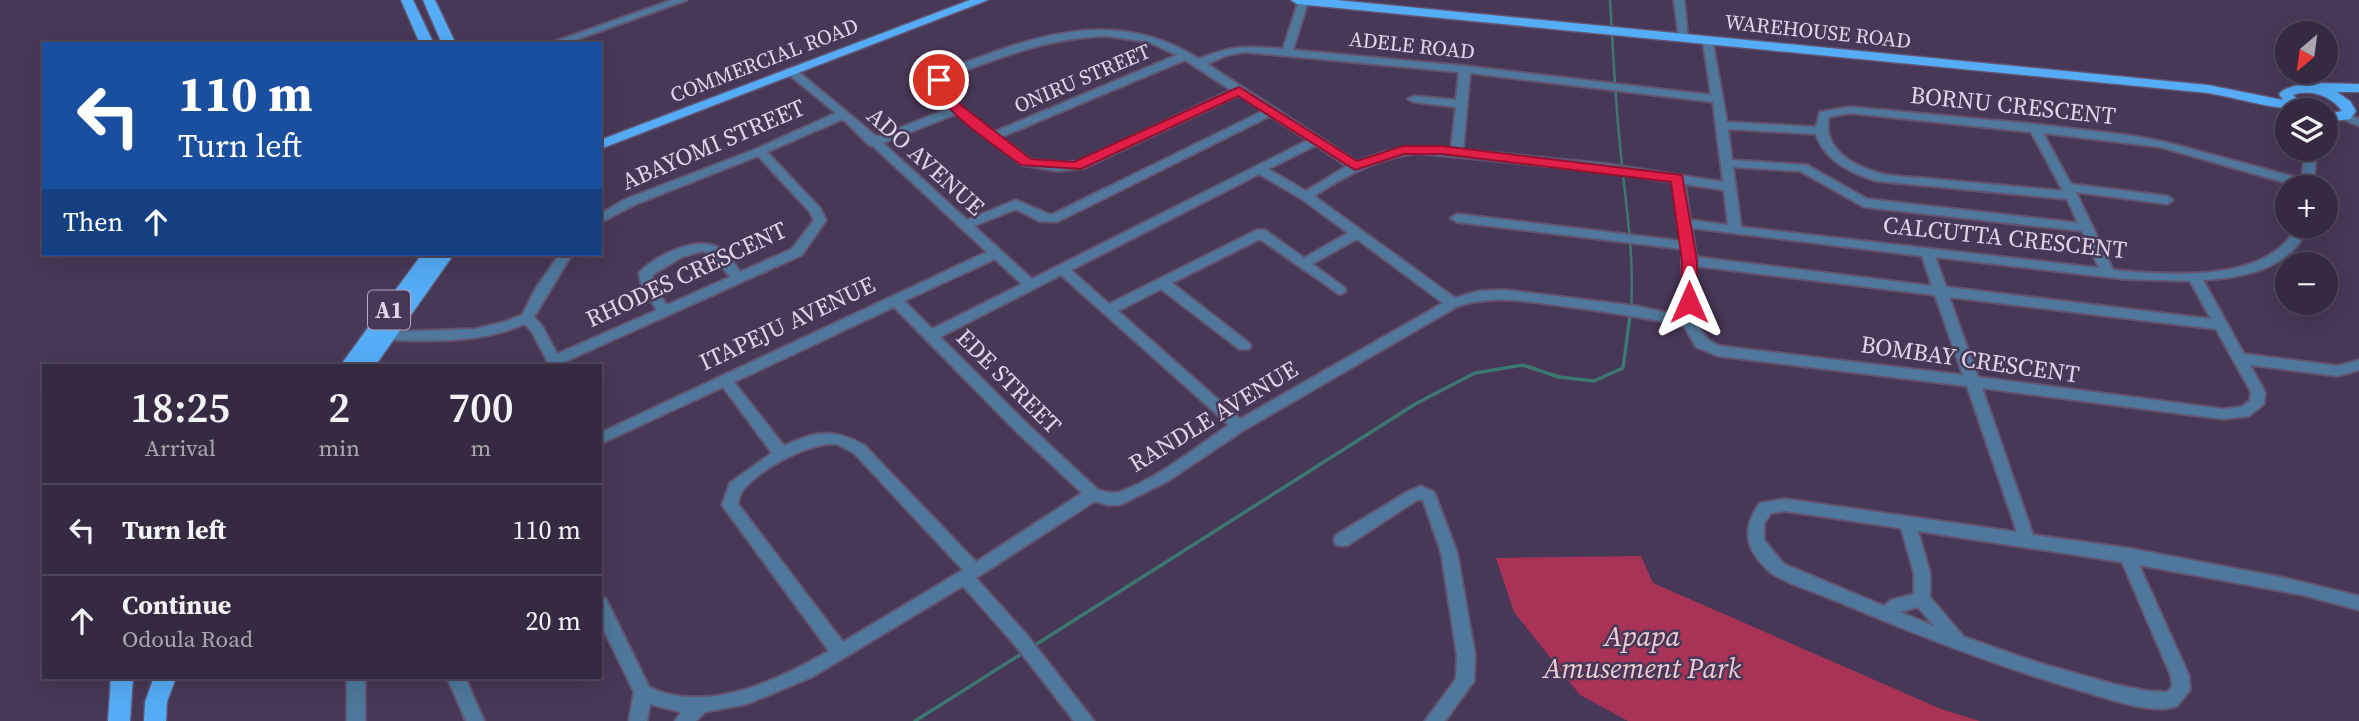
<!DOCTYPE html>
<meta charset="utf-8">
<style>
body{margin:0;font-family:"Source Serif 4",serif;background:#3d3248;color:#f1f3f6;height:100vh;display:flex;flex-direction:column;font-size:26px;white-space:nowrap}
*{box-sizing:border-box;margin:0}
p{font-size:23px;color:#aaa7b1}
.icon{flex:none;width:38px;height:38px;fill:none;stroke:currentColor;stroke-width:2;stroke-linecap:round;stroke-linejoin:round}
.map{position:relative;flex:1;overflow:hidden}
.drawer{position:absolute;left:42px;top:364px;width:560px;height:315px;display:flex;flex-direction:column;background:#352a41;border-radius:0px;box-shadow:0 7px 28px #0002,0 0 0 2px #4f465a}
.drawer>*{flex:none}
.guide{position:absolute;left:42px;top:42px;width:560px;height:214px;border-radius:0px;box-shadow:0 7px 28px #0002,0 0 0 2px #4f465a;background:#1a4fa0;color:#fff;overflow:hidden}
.needle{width:46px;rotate:209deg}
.controls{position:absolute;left:2275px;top:21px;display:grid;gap:14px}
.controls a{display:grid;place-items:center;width:63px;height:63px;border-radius:50%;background:#352a41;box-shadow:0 7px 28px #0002,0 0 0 2px #4f465a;font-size:35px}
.pin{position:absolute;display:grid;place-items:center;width:60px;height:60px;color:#fff;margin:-30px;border:4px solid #fff;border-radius:50%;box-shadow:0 2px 7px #0007}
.me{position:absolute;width:77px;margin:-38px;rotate:0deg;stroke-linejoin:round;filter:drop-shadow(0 0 5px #0008)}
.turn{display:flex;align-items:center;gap:24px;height:147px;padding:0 21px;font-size:32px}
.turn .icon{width:91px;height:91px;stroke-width:2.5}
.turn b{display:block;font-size:49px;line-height:60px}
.then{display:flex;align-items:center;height:66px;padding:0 21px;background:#0003;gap:14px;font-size:26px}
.eta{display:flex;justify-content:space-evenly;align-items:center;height:119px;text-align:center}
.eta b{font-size:42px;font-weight:600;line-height:49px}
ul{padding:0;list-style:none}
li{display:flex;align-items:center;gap:21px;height:91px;padding:0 21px;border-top:2px solid #4f465a}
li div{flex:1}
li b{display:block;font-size:26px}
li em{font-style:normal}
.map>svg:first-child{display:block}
</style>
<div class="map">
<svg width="2359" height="721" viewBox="0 0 2359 721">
<rect width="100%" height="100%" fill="#473857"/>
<path fill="#a93257" d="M 1641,556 L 1653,583 L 1941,709 L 1980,721 L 1628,721 L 1580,695 L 1514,612 L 1496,558 Z"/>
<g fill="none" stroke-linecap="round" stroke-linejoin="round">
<path stroke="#3c7871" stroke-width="2.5" d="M 1610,0 C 1613,48 1615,97 1620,145 C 1625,201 1635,255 1631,311"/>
<path stroke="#3c7871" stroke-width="3.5" d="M 1032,647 L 1417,403 L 1475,373 L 1523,365 L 1559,377 L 1594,381 L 1623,368 L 1631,309
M 915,721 L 1026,651"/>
<g stroke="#625471" stroke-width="4">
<path id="minor" d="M 672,0 L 687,0 L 564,44 L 548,44 Z
M 1299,0 L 1308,1 L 1293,50 L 1465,66 L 1711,95 L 1703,41 L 1704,39 L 1712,39 L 1727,122 L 1816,127 L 1820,112 L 1850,107 L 2034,124 L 2134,136 L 2165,142 L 2302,179 L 2305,149 L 2317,149 L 2313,187 L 2301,187 L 2160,147 L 2043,133 L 2071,184 L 2167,196 L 2173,200 L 2167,204 L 2076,192 L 2113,270 C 2165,275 2271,284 2296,226 L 2308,226 C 2293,268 2243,278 2203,280 L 2244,354 L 2338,366 L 2359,360 L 2359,370 L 2338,376 L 2250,365 L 2265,392 L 2264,404 L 2249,416 L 2223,419 L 1982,388 L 2033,535 L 2127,548 L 2285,578 L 2359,596 L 2359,610 L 2303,595 L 2139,565 L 2189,676 L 2190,690 L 2177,706 C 2151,715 2114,700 2089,693 C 2001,668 1917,635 1834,600 C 1816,592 1784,583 1770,572 C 1745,550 1741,529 1760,503 L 1785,499 L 2017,532 L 1967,386 L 1718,356 L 1696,347 L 1684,326 C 1647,318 1609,312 1571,307 C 1531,302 1497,294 1458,306 L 1244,430 L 1168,481 L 1120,505 L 1107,505 L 1095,501 L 976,578 L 1027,635 L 1094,721 L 1074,721 L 1015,645 L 963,586 L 812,677 L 747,704 L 705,712 L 696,721 L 675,721 L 681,712 L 650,704 L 647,721 L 629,721 L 634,692 L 600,622 L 600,597 L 606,599 L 649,687 C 707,715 778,680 829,651 L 722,505 L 730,483 L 772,453 L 723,387 L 600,444 L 600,433 L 987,252 L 873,146 L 869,145 L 843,119 L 767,152 L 820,208 L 826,220 L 802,255 L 562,363 L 564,366 L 550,366 L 532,332 L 525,324 C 481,343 436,341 389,340 L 382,335 L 384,332 L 475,329 L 504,322 L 522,315 L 536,288 L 560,254 L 572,254 L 534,317 L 542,326 L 557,354 L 657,310 L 642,288 L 639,273 C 654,256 697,235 719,248 C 728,253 734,264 740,272 L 792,249 L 814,220 L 810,212 L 758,156 L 634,205 L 600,223 L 600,214 L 626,199 L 756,149 L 836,113 L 787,73 L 787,69 L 795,69 L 877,137 L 950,108 L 932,84 C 945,67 965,63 983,56 C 1058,28 1128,14 1199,59 C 1231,45 1249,46 1283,49 ZM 1106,36 L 1149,42 L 1177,55 L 994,132 L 961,107 L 944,84 C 956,72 972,68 988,62 C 1031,47 1060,38 1106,36 ZM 1245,52 L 1459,72 L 1456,100 L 1414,96 L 1408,99 L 1414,102 L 1456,107 L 1451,149 C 1415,145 1391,147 1357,162 L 1207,64 L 1228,55 ZM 1185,60 L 1231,90 L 1081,161 L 1058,163 L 1030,159 L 1001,137 ZM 1470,73 L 1713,102 L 1723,182 L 1607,164 L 1463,150 ZM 1239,95 L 1263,111 L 1051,215 L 1016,200 L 967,220 L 883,143 L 956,114 L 1022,165 L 1058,171 L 1084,168 ZM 1850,113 L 2031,132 L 2063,191 C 2020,187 1977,183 1934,179 C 1916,177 1893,178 1875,172 C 1850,164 1822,147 1829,117 ZM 1270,116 L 1308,140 L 1032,279 L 974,226 L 1016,209 L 1039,221 L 1057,222 ZM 1728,129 L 1816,134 C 1824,160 1852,174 1877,181 L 2067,199 L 2078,223 L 1867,199 L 1807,165 L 1732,160 ZM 1316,145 L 1347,166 L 1306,191 L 1268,169 ZM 1418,153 L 1607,172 L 1673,182 L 1681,241 L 1457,214 L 1451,218 L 1457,222 L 1682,249 L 1682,316 L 1636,306 L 1505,290 L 1479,291 L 1455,298 L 1314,196 C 1347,175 1379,157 1418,153 ZM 1733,167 L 1800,171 L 1864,207 L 2082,231 L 2099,268 L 1741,227 ZM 1259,174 L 1302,199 L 1348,233 L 1304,258 L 1265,230 L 1257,230 L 1109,304 L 1071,270 ZM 1685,184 L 1724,190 L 1728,225 L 1690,220 ZM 1692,228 L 1922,256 L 1932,286 L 1696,257 ZM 1260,239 L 1339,294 L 1344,293 L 1346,290 L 1344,287 L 1312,264 L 1357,239 L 1443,303 L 1240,419 L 1118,311 L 1161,289 L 1239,349 L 1249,349 L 1251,346 L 1249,343 L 1172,283 ZM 703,251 L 714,257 L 730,277 L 667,305 L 655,288 L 652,275 L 682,257 ZM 1935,257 L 2124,279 L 2190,281 L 2211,319 L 1946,287 ZM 995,259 L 1022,284 L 932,329 L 904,301 ZM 1696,266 L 1935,295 L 1963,375 L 1720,346 C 1686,333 1696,297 1696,266 ZM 1061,275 L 1229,425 C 1196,447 1157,479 1120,492 C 1113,494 1106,492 1098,490 L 1024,421 L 940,337 ZM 1949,297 L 2216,329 L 2251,392 L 2250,401 L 2241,407 L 2223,409 L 1978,377 ZM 894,307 L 1014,429 L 1082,493 L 976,562 L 864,445 C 833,428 815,431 784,446 L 734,382 ZM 827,444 L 837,444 L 854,453 L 963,570 L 843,642 L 738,504 C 739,499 740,493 744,489 C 761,468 801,448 827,444 ZM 1785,511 L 1901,528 L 1914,573 L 1914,594 L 1891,600 L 1884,606 L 1784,564 L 1764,540 L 1764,524 L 1771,513 ZM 1918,531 L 2122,562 L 2171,676 L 2172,687 L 2167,692 L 2147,691 L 2113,684 L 2039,663 L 1964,637 L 1930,597 L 1930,573 ZM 1918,607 L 1934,626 L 1900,612 Z
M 1674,0 L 1684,0 L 1688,40 L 1680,40 L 1679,38 Z
M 2345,113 L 2359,119 L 2359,126 L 2341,118 L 2341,114 Z
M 1421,486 L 1434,492 L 1457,552 L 1475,655 L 1474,681 L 1445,721 L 1425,721 L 1456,679 L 1457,655 L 1441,552 L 1423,500 L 1417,500 L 1348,545 L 1342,546 L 1336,545 L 1334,540 L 1336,535 L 1407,492 Z
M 347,677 L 365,677 L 365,721 L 347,721 Z
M 447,677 L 465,677 L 484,721 L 466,721 Z"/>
</g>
<g stroke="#625471" stroke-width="3">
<path id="major" d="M 401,0 L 413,0 L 434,44 L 420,44 Z
M 423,0 L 435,0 L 456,44 L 442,44 Z
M 970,0 L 988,0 L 600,149 L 600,140 Z
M 1291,0 L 1336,0 L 2208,85 L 2283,100 L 2279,94 C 2291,79 2339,84 2359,84 L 2359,92 L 2337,92 L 2350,101 L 2356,111 L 2350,119 L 2326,122 L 2326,114 L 2342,111 C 2331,96 2311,89 2293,95 L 2309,110 C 2275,110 2242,99 2208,93 L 1297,4 Z
M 422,254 L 454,254 L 375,366 L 340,366 Z
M 111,677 L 133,677 L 130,721 L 108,721 Z
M 154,677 L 176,677 L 167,702 L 166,721 L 144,721 L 145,702 Z"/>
</g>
<use href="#minor" fill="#4f789c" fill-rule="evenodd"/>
<use href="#major" fill="#54adf6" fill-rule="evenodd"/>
</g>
<path fill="#e11d48" stroke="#92132f" stroke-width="2" d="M 939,76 L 944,77 L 946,87 L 962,106 L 1031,159 L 1074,162 L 1239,87 L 1357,161 L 1403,146 L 1442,146 L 1682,175 L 1697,261 L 1697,302 L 1689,307 L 1681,302 L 1682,261 L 1671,182 L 1442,154 L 1404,154 L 1355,170 L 1238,96 L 1081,169 L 1021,165 C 1000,149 934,107 933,80 Z"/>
<g text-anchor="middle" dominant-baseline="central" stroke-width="5" stroke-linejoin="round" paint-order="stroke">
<g font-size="21" fill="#ded5e8" stroke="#473857">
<text transform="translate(1818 31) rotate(6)">WAREHOUSE ROAD</text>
<text transform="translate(1412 45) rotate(6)">ADELE ROAD</text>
<text transform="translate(764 60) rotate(-21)">COMMERCIAL ROAD</text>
<text transform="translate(1082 78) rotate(-23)">ONIRU STREET</text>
</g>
<rect fill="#473857" stroke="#b1a6bc" stroke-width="2" x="368" y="290.5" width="42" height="39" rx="5"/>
<g font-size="23" font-weight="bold" fill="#ded5e8">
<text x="389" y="310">A1</text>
</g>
<g font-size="24" fill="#ded5e8" stroke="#473857">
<text transform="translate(2013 105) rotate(6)">BORNU CRESCENT</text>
<text transform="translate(713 144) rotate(-23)">ABAYOMI STREET</text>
<text transform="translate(926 161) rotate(42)">ADO AVENUE</text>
<text transform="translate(2005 237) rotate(6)">CALCUTTA CRESCENT</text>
<text transform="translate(686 274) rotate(-25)">RHODES CRESCENT</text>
<text transform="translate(787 323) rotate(-25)">ITAPEJU AVENUE</text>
<text transform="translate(1970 359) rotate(8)">BOMBAY CRESCENT</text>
<text transform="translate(1009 381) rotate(45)">EDE STREET</text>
<text transform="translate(1213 416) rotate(-31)">RANDLE AVENUE</text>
</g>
<g font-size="28" font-style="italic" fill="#eeccd2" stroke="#473857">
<text x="1642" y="636">Apapa<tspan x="1642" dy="32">Amusement Park</tspan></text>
</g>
</g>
</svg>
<div class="controls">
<a><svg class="needle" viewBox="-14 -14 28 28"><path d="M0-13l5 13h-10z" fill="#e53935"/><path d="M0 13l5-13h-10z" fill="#aaa7b1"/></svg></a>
<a><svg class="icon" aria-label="layers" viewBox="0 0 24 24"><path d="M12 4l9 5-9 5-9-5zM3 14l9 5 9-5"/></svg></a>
<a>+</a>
<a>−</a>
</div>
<div class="pin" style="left:939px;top:80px;background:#d93025"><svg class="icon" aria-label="arrive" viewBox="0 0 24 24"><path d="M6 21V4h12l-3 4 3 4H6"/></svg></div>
<svg class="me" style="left:1689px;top:302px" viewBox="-20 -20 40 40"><path d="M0-17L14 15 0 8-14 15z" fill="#e11d48" stroke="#fff" stroke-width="4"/></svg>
<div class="guide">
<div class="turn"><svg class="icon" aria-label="left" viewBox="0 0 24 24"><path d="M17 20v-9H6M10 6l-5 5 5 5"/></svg><div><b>110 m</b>Turn left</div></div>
<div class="then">Then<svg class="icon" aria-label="ahead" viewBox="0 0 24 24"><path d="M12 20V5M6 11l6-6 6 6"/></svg></div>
</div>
<section class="drawer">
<div class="eta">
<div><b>18:25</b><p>Arrival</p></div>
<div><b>2</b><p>min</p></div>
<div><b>700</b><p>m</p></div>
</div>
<ul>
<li><svg class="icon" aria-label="left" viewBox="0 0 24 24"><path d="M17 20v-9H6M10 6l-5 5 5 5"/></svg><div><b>Turn left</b></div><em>110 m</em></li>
<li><svg class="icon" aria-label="ahead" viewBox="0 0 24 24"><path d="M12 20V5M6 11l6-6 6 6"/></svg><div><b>Continue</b><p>Odoula Road</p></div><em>20 m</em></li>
</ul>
</section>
</div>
